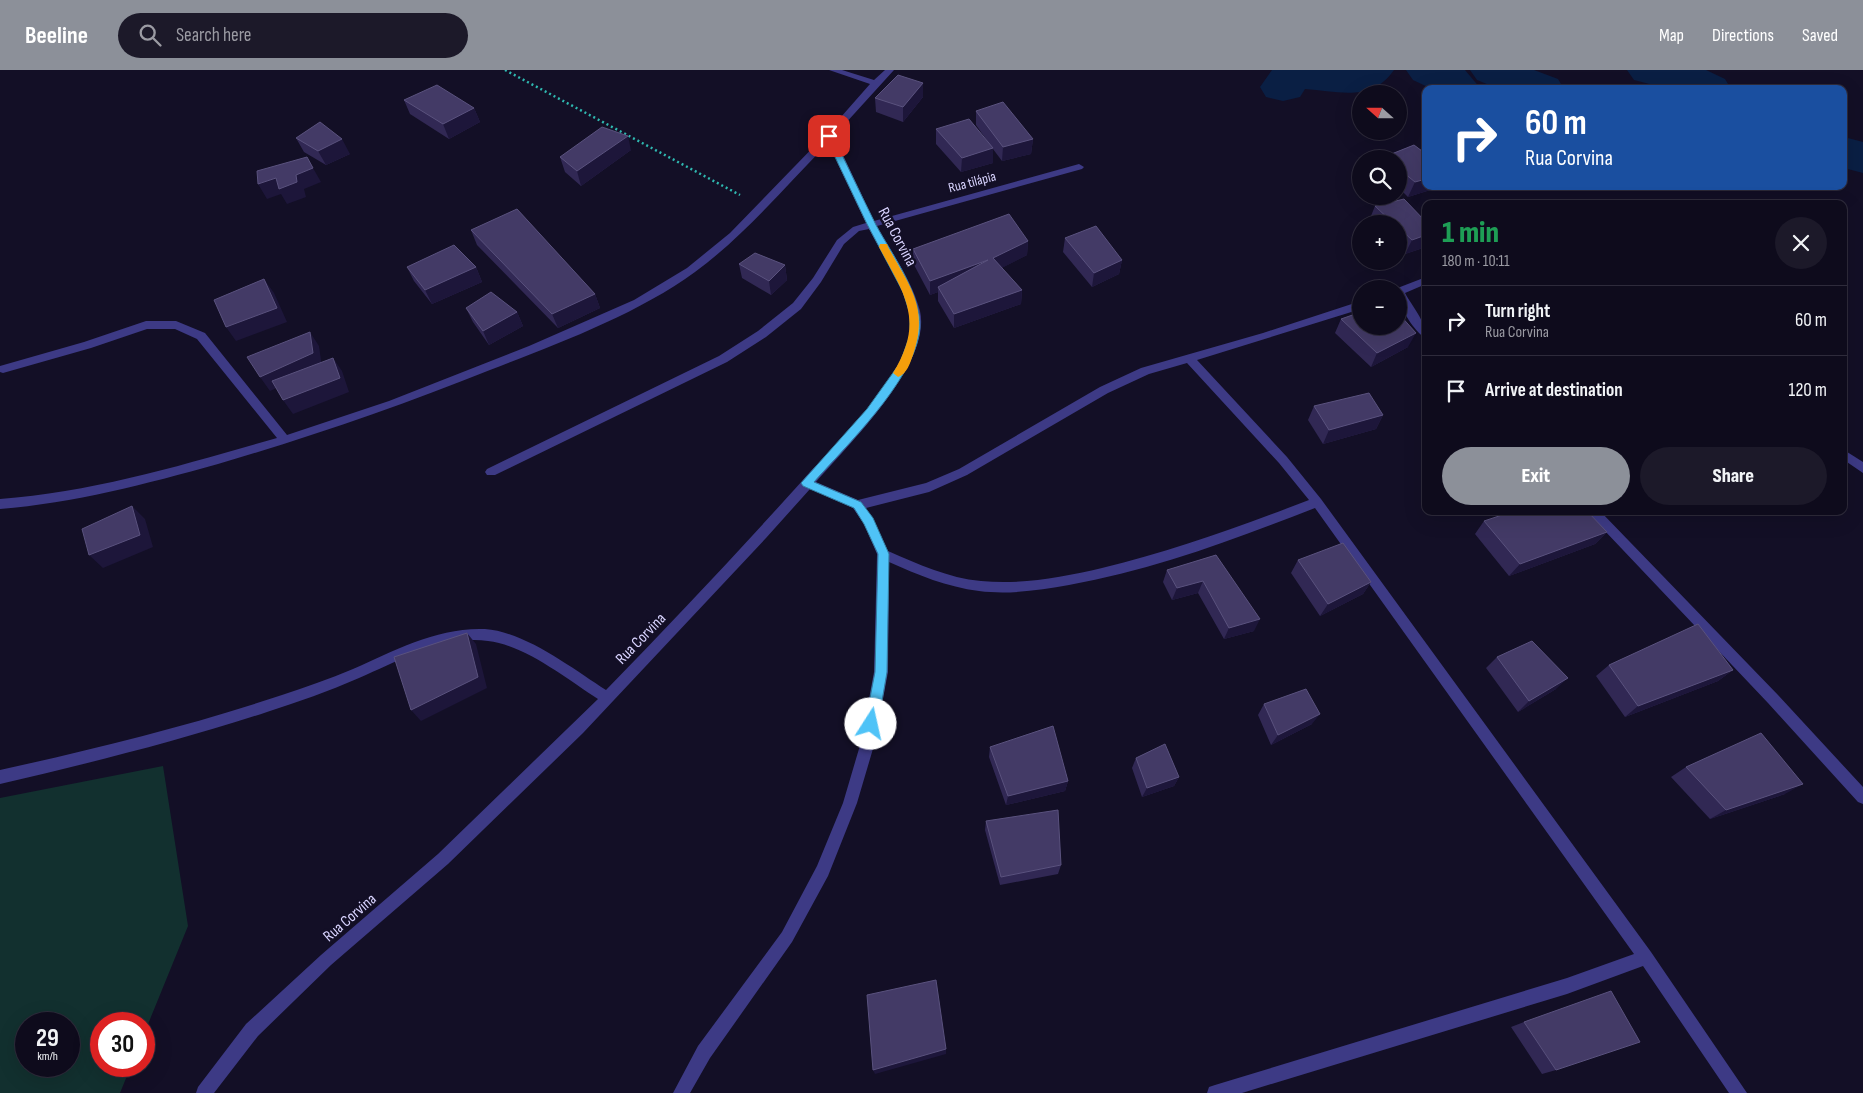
<!DOCTYPE html>
<meta charset="utf-8">
<style>
body{margin:0;font-family:"Sofia Sans Condensed",sans-serif;background:#1c1929;color:#f1f3f6;height:100vh;display:flex;flex-direction:column;font-size:19px;white-space:nowrap}
*{box-sizing:border-box;margin:0}
p{font-size:16px;color:#9b9ba3}
.icon{flex:none;width:28px;height:28px;fill:none;stroke:currentColor;stroke-width:2;stroke-linecap:round;stroke-linejoin:round}
.map{position:relative;flex:1;overflow:hidden}
.details{position:absolute;left:1422px;top:130px;width:425px;height:315px;display:flex;flex-direction:column;background:#0e0b1c;border-radius:10px;box-shadow:0 5px 20px #0002,0 0 0 1px #2e2b3b}
.details>*{flex:none}
.top-card{position:absolute;left:1422px;top:15px;width:425px;height:105px;border-radius:10px;box-shadow:0 5px 20px #0002,0 0 0 1px #2e2b3b;background:#1a4fa0;color:#fff;overflow:hidden}
.needle{width:32px;rotate:291deg}
.buttons{position:absolute;left:1352px;top:15px;display:grid;gap:10px}
.buttons a{display:grid;place-items:center;width:55px;height:55px;border-radius:50%;background:#0e0b1c;box-shadow:0 5px 20px #0002,0 0 0 1px #2e2b3b;font-size:25px}
.speed{position:absolute;left:15px;top:942px;display:flex;gap:10px;font-size:25px;font-weight:700;text-align:center}
.speed>*{display:grid;place-content:center;width:65px;height:65px;border-radius:50%;background:#0e0b1c;box-shadow:0 5px 20px #0002,0 0 0 1px #2e2b3b;line-height:1}
.speed small{font-size:12px;font-weight:400}
.speed .limit{border:8px solid #d22;background:#fff;color:#111}
.pin{position:absolute;display:grid;place-items:center;width:42px;height:42px;color:#fff;margin:-21px;border-radius:10px;box-shadow:0 2px 8px #0006}
.me{position:absolute;width:55px;margin:-28px;rotate:10deg;stroke-linejoin:round;filter:drop-shadow(0 0 4px #0008)}
.turn{display:flex;align-items:center;gap:18px;height:105px;padding:0 20px;font-size:22px}
.turn .icon{width:65px;height:65px;stroke-width:2.5}
.turn b{display:block;font-size:35px;line-height:42px}
.round{display:grid;place-items:center;flex:none;width:52px;height:52px;border-radius:26px;background:#1c1929}
.headline{display:flex;align-items:center;justify-content:space-between;height:85px;padding:0 20px}
h1{font-size:30px;font-weight:800;line-height:38px;color:#1e9e55}
.action{display:flex;gap:10px;margin-top:auto;padding:10px 20px}
.action a{flex:1;height:58px;border-radius:30px;background:#8c9099;color:#fff;font-size:20px;font-weight:800;line-height:58px;text-align:center}
.action a+a{background:#1c1929;color:#f1f3f6}
ul{padding:0;list-style:none}
li{display:flex;align-items:center;gap:15px;height:70px;padding:0 20px;border-top:1px solid #2e2b3b}
li div{flex:1}
li b{display:block;font-size:19px}
li em{font-style:normal}
header{display:flex;align-items:center;gap:30px;box-sizing:border-box;height:70px;padding:0 25px;background:#8c9099;color:#fff}
header strong{font-size:24px}
nav{display:flex;gap:28px;margin-inline-start:auto;font-size:18px}
.search{width:350px;height:45px;background:#1c1929;display:flex;align-items:center;gap:12px;box-sizing:border-box;padding:0 18px;border-radius:28px;color:#9b9ba3;font-size:19px}
.map>svg:first-child{display:block}
</style>
<header>
<strong>Beeline</strong>
<div class="search"><svg class="icon" aria-label="search" viewBox="0 0 24 24"><circle cx="10" cy="10" r="6"/><path d="M15 15l6 6"/></svg>Search here</div>
<nav><a>Map</a><a>Directions</a><a>Saved</a></nav>
</header>
<div class="map">
<svg width="1863" height="1023" viewBox="0 0 1863 1023">
<rect width="100%" height="100%" fill="#130f26"/>
<path fill="#12302f" fill-rule="evenodd" d="M 163,696 L 188,856 L 144,964 L 144,954 L 101,954 L 101,996 L 131,996 L 120,1023 L 0,1023 L 0,728 ZM 26,954 L 69,954 L 69,996 L 26,996 Z"/>
<g fill="none" stroke-linecap="round" stroke-linejoin="round">
<path fill="#0a1f44" fill-rule="evenodd" d="M 1272,0 L 1394,0 C 1371,33 1338,21 1305,19 L 1300,27 L 1283,31 L 1266,27 L 1260,17 Z
M 1406,0 L 1465,0 L 1481,19 L 1432,19 L 1413,10 Z
M 1470,0 L 1534,0 L 1558,9 L 1564,19 L 1499,19 L 1477,10 Z
M 1627,0 L 1706,0 L 1725,9 L 1731,19 L 1669,19 L 1634,10 Z
M 1844,67 L 1863,72 L 1863,103 L 1844,98 Z"/>
<path stroke="#2fb8b0" stroke-width="2.5" stroke-dasharray="2 3" stroke-linecap="butt" d="M 505,0 L 740,125"/>
<path fill="#3d3a85" fill-rule="evenodd" d="M 829,0 L 842,0 L 874,10 L 885,0 L 894,0 L 834,66 L 874,151 L 1079,94 L 1084,97 L 1082,99 L 877,156 C 892,183 912,211 920,241 C 932,293 848,375 816,412 L 858,430 L 926,413 L 959,399 L 1100,317 L 1141,298 L 1263,263 L 1361,231 L 1361,239 L 1197,290 L 1287,387 L 1321,429 L 1651,882 L 1747,1023 L 1729,1023 L 1643,896 L 1567,924 L 1242,1023 L 1207,1023 L 1209,1017 L 1215,1015 L 1567,908 L 1634,884 L 1315,438 C 1235,469 1154,500 1069,515 C 1040,520 1009,525 979,521 C 947,517 918,505 889,492 L 888,602 L 875,672 L 857,733 L 828,806 L 792,872 L 710,988 L 690,1023 L 673,1023 L 698,976 L 782,862 L 817,796 L 843,733 L 861,672 L 874,602 L 877,484 L 864,454 L 853,438 L 810,419 L 766,468 L 583,663 L 448,794 L 331,895 L 258,966 L 214,1023 L 196,1023 L 198,1017 L 246,954 L 321,885 L 438,784 L 598,629 C 567,609 525,575 488,571 C 442,565 400,591 359,608 C 329,621 298,632 267,642 C 179,671 90,693 0,714 L 0,700 C 95,679 189,656 282,625 C 306,617 329,609 353,599 C 395,580 438,557 485,559 C 526,562 573,599 606,620 C 673,551 739,481 803,410 C 836,373 899,315 909,266 C 917,232 884,188 869,159 L 859,161 L 844,174 L 821,212 L 801,239 L 766,267 L 727,292 L 495,405 L 487,405 L 485,402 L 487,399 L 719,286 L 758,261 L 793,233 L 813,208 L 837,170 L 853,157 L 866,153 L 828,73 C 785,117 744,166 695,202 C 636,245 557,274 490,300 C 400,336 310,367 218,394 C 146,414 74,433 0,439 L 0,429 C 95,422 186,394 277,368 L 197,269 L 175,259 L 147,259 L 91,278 L 3,303 L 0,302 L 0,296 L 84,272 L 146,251 L 176,251 L 205,263 L 287,365 L 389,331 L 529,276 L 634,230 L 687,198 L 730,163 L 826,64 L 870,14 ZM 1187,293 L 1279,393 L 1309,430 C 1241,456 1173,481 1102,498 C 1063,507 1022,515 981,511 C 948,508 918,494 888,481 L 873,449 L 866,438 L 929,422 L 967,405 L 1108,323 L 1149,304 Z
M 1426,207 L 1426,214 L 1405,223 C 1412,236 1427,253 1426,268 C 1417,265 1402,241 1399,231 C 1398,228 1399,223 1399,219 L 1395,219 Z
M 1844,380 L 1863,392 L 1863,403 L 1844,390 Z
M 1586,441 L 1600,441 L 1778,625 L 1863,717 L 1863,734 L 1858,732 L 1768,633 Z"/>
</g>
<path fill="#312854" d="M 923,13 L 923,27 L 903,52 L 876,42 L 875,28 Z
M 404,30 L 474,38 L 480,52 L 449,69 L 410,44 Z
M 976,41 L 1033,69 L 1031,84 L 1002,91 L 993,79 L 993,93 L 961,102 L 936,74 L 936,59 L 988,72 L 976,55 Z
M 296,68 L 350,84 L 326,95 L 304,82 Z
M 1414,75 L 1426,84 L 1426,116 L 1443,116 L 1408,127 L 1399,118 L 1399,89 L 1383,89 L 1384,87 Z
M 631,80 L 581,116 L 565,102 L 560,87 Z
M 1375,136 L 1426,152 L 1426,177 L 1405,184 L 1399,178 L 1399,154 L 1372,154 L 1369,151 Z
M 471,160 L 595,224 L 600,238 L 558,258 L 477,175 Z
M 1065,168 L 1122,190 L 1119,204 L 1092,217 L 1063,182 Z
M 1028,171 L 1027,185 L 1001,198 L 1022,220 L 1021,234 L 954,258 L 938,231 L 938,222 L 930,225 L 913,193 L 913,179 Z
M 739,194 L 785,195 L 787,210 L 771,225 L 742,208 Z
M 407,197 L 476,197 L 482,212 L 432,234 L 414,211 Z
M 466,238 L 517,242 L 523,256 L 489,275 L 473,252 Z
M 1341,249 L 1408,277 L 1371,297 L 1335,263 Z
M 1314,336 L 1383,345 L 1376,359 L 1323,374 L 1308,350 Z
M 1484,451 L 1607,462 L 1595,474 L 1509,506 L 1475,464 Z
M 1216,485 L 1254,561 L 1224,569 L 1198,523 L 1172,530 L 1163,512 L 1167,500 Z
M 1298,490 L 1371,512 L 1363,524 L 1320,546 L 1291,503 Z
M 1497,587 L 1556,619 L 1518,642 L 1486,598 Z
M 1609,595 L 1733,600 L 1718,611 L 1625,647 L 1596,606 Z
M 1264,634 L 1312,654 L 1271,675 L 1258,645 Z
M 990,677 L 1068,711 L 1065,721 L 1006,735 L 989,687 Z
M 1136,688 L 1179,707 L 1174,716 L 1142,727 L 1132,698 Z
M 1686,697 L 1785,724 L 1710,749 L 1671,707 Z
M 986,751 L 1061,795 L 1058,804 L 1000,815 L 985,760 Z
M 1524,952 L 1556,1000 L 1542,1004 L 1511,957 Z"/>
<path fill="#1d163a" d="M 923,13 L 923,27 L 903,52 L 903,37 Z
M 474,38 L 480,52 L 449,69 L 443,54 Z
M 628,66 L 631,80 L 581,116 L 577,101 Z
M 342,69 L 350,84 L 326,95 L 318,81 Z
M 1033,69 L 1031,84 L 1002,91 L 1003,77 Z
M 993,78 L 993,93 L 961,102 L 962,88 Z
M 313,98 L 321,112 L 304,119 L 306,127 L 287,134 L 281,124 L 267,129 L 258,114 L 276,108 L 296,105 Z
M 1426,109 L 1426,116 L 1443,116 L 1408,127 L 1415,112 Z
M 1426,165 L 1426,177 L 1405,184 L 1412,170 Z
M 1028,171 L 1027,185 L 992,203 L 993,188 Z
M 988,190 L 938,217 L 938,222 L 930,225 L 930,211 Z
M 1122,190 L 1119,204 L 1092,217 L 1094,203 Z
M 785,195 L 787,210 L 771,225 L 769,211 Z
M 476,197 L 482,212 L 432,234 L 425,220 Z
M 264,209 L 274,223 L 287,252 L 236,271 L 226,257 Z
M 1022,220 L 1021,234 L 954,258 L 954,244 Z
M 595,224 L 600,238 L 558,258 L 552,244 Z
M 517,242 L 523,256 L 489,275 L 483,261 Z
M 310,262 L 319,276 L 322,297 L 270,321 L 260,307 Z
M 1416,263 L 1408,277 L 1371,297 L 1377,283 Z
M 333,288 L 342,301 L 349,322 L 293,344 L 283,330 Z
M 1383,345 L 1376,359 L 1323,374 L 1329,360 Z
M 132,436 L 145,449 L 153,477 L 103,498 L 89,485 Z
M 1607,462 L 1595,474 L 1509,506 L 1520,494 Z
M 1203,511 L 1198,523 L 1172,530 L 1177,518 Z
M 1371,512 L 1363,524 L 1320,546 L 1328,534 Z
M 1260,549 L 1254,561 L 1224,569 L 1229,558 Z
M 467,563 L 476,574 L 487,618 L 421,651 L 411,640 Z
M 1733,600 L 1718,611 L 1625,647 L 1638,636 Z
M 1568,608 L 1556,619 L 1518,642 L 1529,631 Z
M 1320,644 L 1312,654 L 1271,675 L 1278,665 Z
M 1179,707 L 1174,716 L 1142,727 L 1147,718 Z
M 1068,711 L 1065,721 L 1006,735 L 1008,726 Z
M 1803,714 L 1785,724 L 1710,749 L 1726,740 Z
M 946,979 L 946,984 L 875,1004 L 873,1000 Z"/>
<path fill="#433a66" stroke="#5a527e" d="M 898,5 L 923,13 L 903,37 L 875,28 Z
M 437,15 L 474,38 L 443,54 L 404,30 Z
M 1003,32 L 1033,69 L 1003,77 L 976,41 Z
M 969,49 L 993,78 L 962,88 L 936,59 Z
M 320,52 L 342,69 L 318,81 L 296,68 Z
M 602,57 L 628,66 L 577,101 L 560,87 Z
M 1414,75 L 1426,84 L 1426,109 L 1415,112 L 1399,99 L 1399,89 L 1387,89 L 1384,87 Z
M 307,87 L 313,98 L 296,105 L 297,112 L 279,119 L 276,108 L 258,114 L 257,101 Z
M 1404,129 L 1426,152 L 1426,165 L 1412,170 L 1399,158 L 1399,154 L 1394,154 L 1375,136 Z
M 517,139 L 595,224 L 552,244 L 471,160 Z
M 1009,144 L 1028,171 L 993,188 L 1022,220 L 954,244 L 938,217 L 988,190 L 930,211 L 913,179 Z
M 1096,156 L 1122,190 L 1094,203 L 1065,168 Z
M 454,175 L 476,197 L 425,220 L 407,197 Z
M 755,183 L 785,195 L 769,211 L 739,194 Z
M 264,209 L 277,238 L 226,257 L 214,230 Z
M 491,222 L 517,242 L 483,261 L 466,238 Z
M 1361,242 L 1361,256 L 1399,256 L 1399,244 L 1416,263 L 1377,283 L 1341,249 Z
M 310,262 L 313,283 L 260,307 L 247,287 Z
M 333,288 L 340,308 L 283,330 L 272,311 Z
M 1369,323 L 1383,345 L 1329,360 L 1314,336 Z
M 132,436 L 140,465 L 89,485 L 82,459 Z
M 1514,441 L 1587,441 L 1607,462 L 1520,494 L 1484,451 Z
M 1343,473 L 1371,512 L 1328,534 L 1298,490 Z
M 1216,485 L 1260,549 L 1229,558 L 1203,511 L 1177,518 L 1167,500 Z
M 1698,554 L 1733,600 L 1638,636 L 1609,595 Z
M 467,563 L 478,607 L 411,640 L 394,587 Z
M 1532,571 L 1568,608 L 1529,631 L 1497,587 Z
M 1306,619 L 1320,644 L 1278,665 L 1264,634 Z
M 1053,656 L 1068,711 L 1008,726 L 990,677 Z
M 1761,663 L 1803,714 L 1726,740 L 1686,697 Z
M 1165,674 L 1179,707 L 1147,718 L 1136,688 Z
M 1058,740 L 1061,795 L 1001,807 L 986,751 Z
M 936,910 L 946,979 L 873,1000 L 867,925 Z
M 1611,921 L 1640,972 L 1556,1000 L 1524,952 Z"/>
<path fill="#4fc3f7" stroke="#337fa1" d="M 826,64 L 833,66 C 847,95 861,125 876,155 C 892,185 926,230 919,265 C 910,314 847,375 814,412 L 861,432 L 873,448 L 889,484 L 887,602 L 878,654 L 876,658 L 871,660 L 867,658 L 865,654 L 875,602 L 878,484 L 864,454 L 854,438 L 803,416 L 801,413 L 867,339 L 900,293 L 910,265 L 910,244 L 903,222 L 867,154 L 825,66 Z"/>
<path fill="#f59e0b" d="M 880,174 L 887,174 L 888,177 C 910,217 929,237 913,285 C 910,293 907,304 898,307 L 893,303 C 925,251 905,225 879,177 Z"/>
<g text-anchor="middle" dominant-baseline="central" stroke-width="5" stroke-linejoin="round" paint-order="stroke">
<g font-size="14" fill="#d9d4ff" stroke="#130f26">
<text transform="translate(972 112) rotate(-15)">Rua tilápia</text>
</g>
<g font-size="16" fill="#d9d4ff" stroke="#130f26">
<text transform="translate(897 167) rotate(62)">Rua Corvina</text>
<text transform="translate(641 569) rotate(-46)">Rua Corvina</text>
<text transform="translate(350 848) rotate(-41)">Rua Corvina</text>
</g>
</g>
</svg>
<div class="buttons">
<a><svg class="needle" viewBox="-14 -14 28 28"><path d="M0-13l5 13h-10z" fill="#e53935"/><path d="M0 13l5-13h-10z" fill="#9b9ba3"/></svg></a>
<a><svg class="icon" aria-label="search" viewBox="0 0 24 24"><circle cx="10" cy="10" r="6"/><path d="M15 15l6 6"/></svg></a>
<a>+</a>
<a>−</a>
</div>
<div class="speed"><div>29<small>km/h</small></div><div class="limit">30</div></div>
<div class="pin" style="left:829px;top:66px;background:#d93025"><svg class="icon" aria-label="arrive" viewBox="0 0 24 24"><path d="M6 21V4h12l-3 4 3 4H6"/></svg></div>
<svg class="me" style="left:871px;top:654px" viewBox="-20 -20 40 40"><circle r="19" fill="#fff"/><path d="M0-13L10 11 0 6-10 11z" fill="#4fc3f7"/></svg>
<div class="top-card">
<div class="turn"><svg class="icon" aria-label="right" viewBox="0 0 24 24"><path d="M7 20v-9h11M14 6l5 5-5 5"/></svg><div><b>60 m</b>Rua Corvina</div></div>
</div>
<section class="details">
<div class="headline"><div><h1>1 min</h1><p>180 m · 10:11</p></div><a class="round"><svg class="icon" aria-label="close" viewBox="0 0 24 24"><path d="M6 6l12 12M18 6L6 18"/></svg></a></div>
<ul>
<li><svg class="icon" aria-label="right" viewBox="0 0 24 24"><path d="M7 20v-9h11M14 6l5 5-5 5"/></svg><div><b>Turn right</b><p>Rua Corvina</p></div><em>60 m</em></li>
<li><svg class="icon" aria-label="arrive" viewBox="0 0 24 24"><path d="M6 21V4h12l-3 4 3 4H6"/></svg><div><b>Arrive at destination</b></div><em>120 m</em></li>
</ul>
<div class="action"><a>Exit</a><a>Share</a></div>
</section>
</div>
